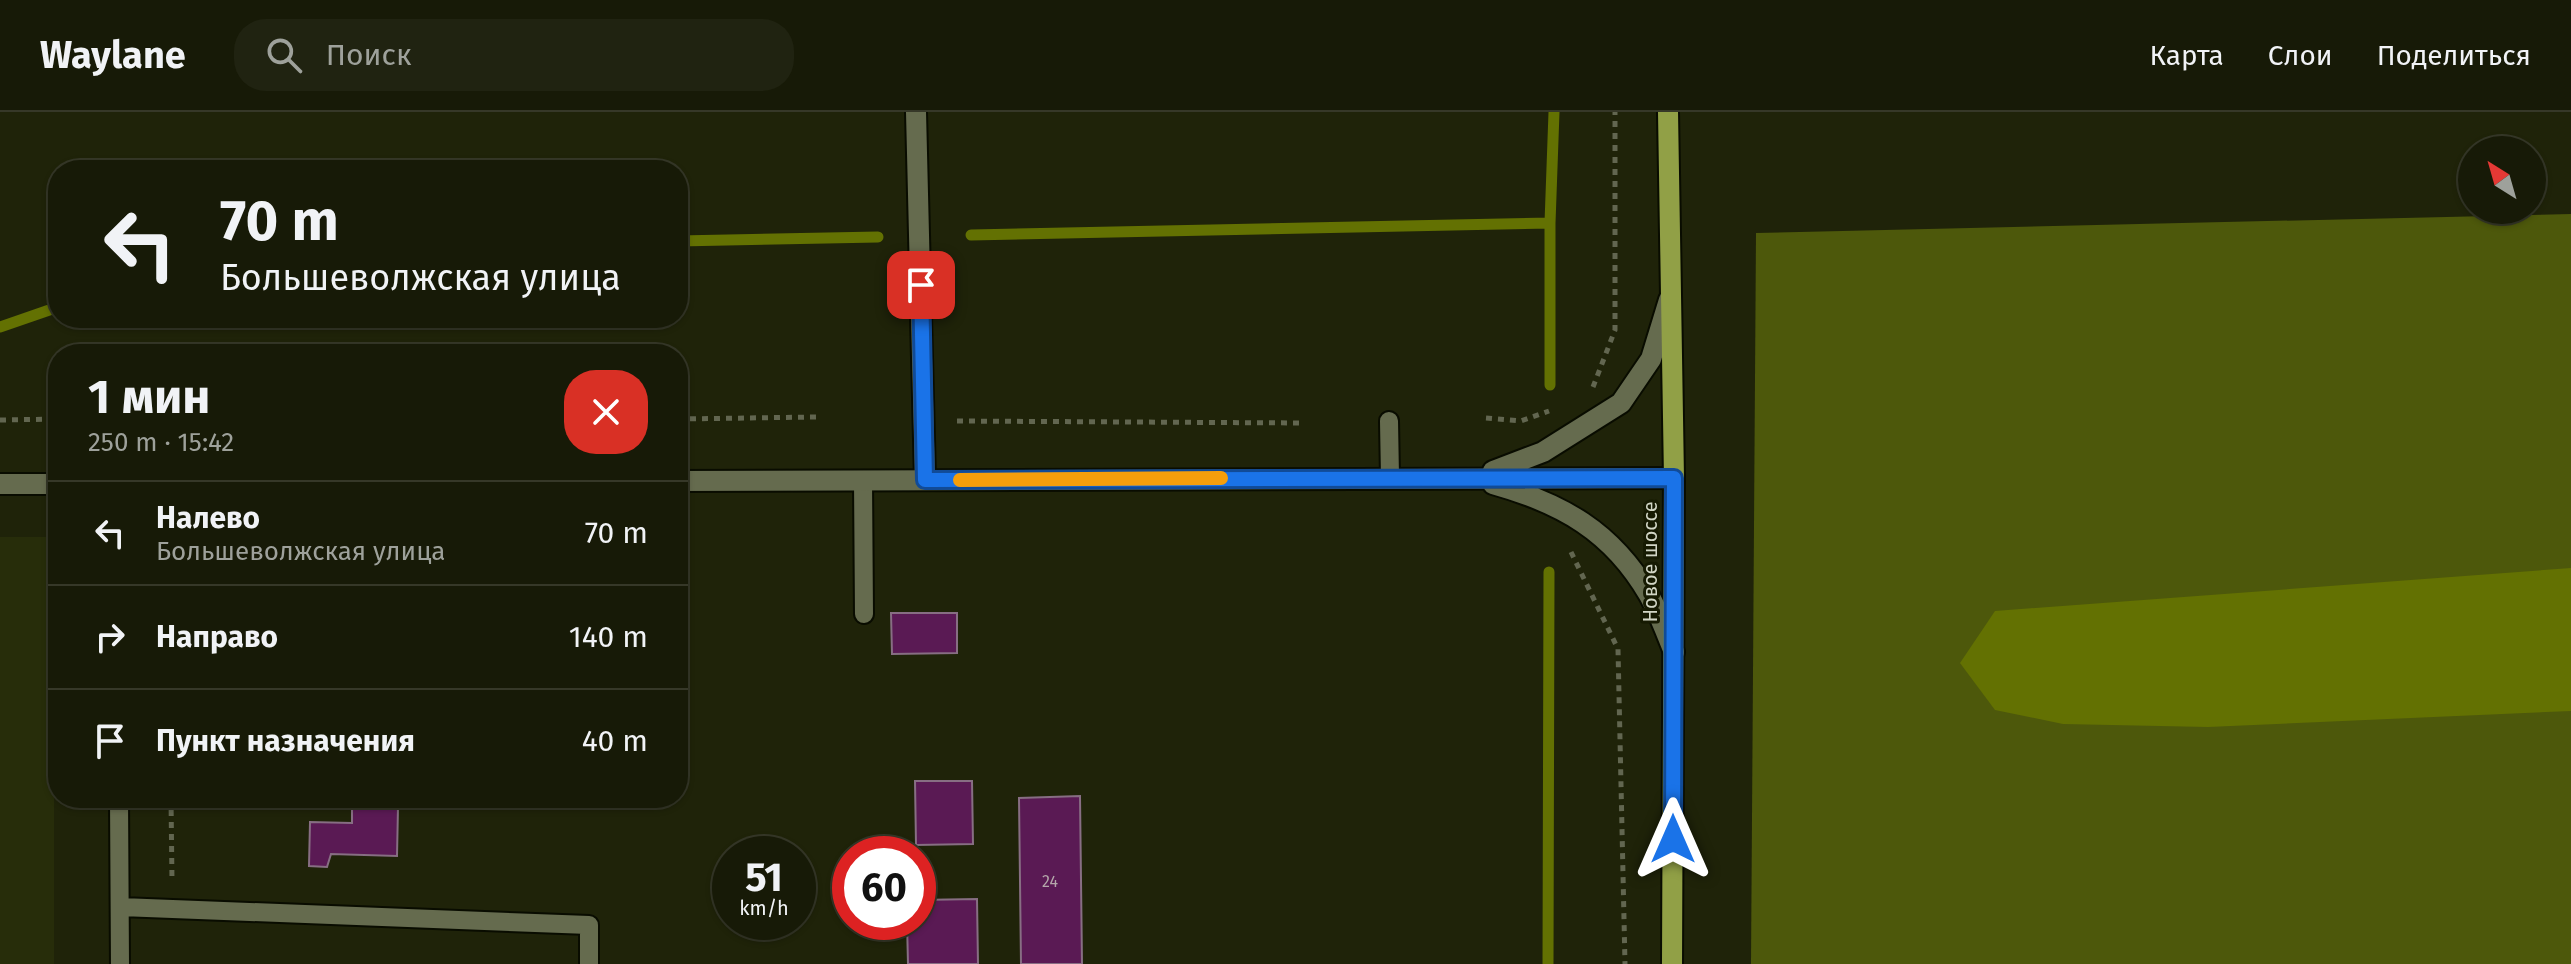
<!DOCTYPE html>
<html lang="ru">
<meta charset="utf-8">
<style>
body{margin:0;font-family:"Fira Sans",sans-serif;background:#202311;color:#f1f3f6;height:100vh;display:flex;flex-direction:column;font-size:30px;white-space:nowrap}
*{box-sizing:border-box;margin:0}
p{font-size:26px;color:#9ea19b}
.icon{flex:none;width:44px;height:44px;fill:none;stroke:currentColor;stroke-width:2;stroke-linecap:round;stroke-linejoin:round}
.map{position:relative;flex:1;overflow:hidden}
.details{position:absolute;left:48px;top:232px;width:640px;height:464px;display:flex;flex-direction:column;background:#171a07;border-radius:32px;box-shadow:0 2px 6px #0004,0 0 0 2px #363828}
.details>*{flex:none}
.banner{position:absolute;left:48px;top:48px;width:640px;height:168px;border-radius:32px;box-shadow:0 2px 6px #0004,0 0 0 2px #363828;background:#171a07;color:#f1f3f6;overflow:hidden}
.needle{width:52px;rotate:323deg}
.tools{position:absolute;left:2458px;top:24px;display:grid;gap:16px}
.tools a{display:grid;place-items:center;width:88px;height:88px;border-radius:50%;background:#171a07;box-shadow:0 2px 6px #0004,0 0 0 2px #363828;font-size:40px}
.speed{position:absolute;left:712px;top:724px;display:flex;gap:16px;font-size:40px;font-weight:700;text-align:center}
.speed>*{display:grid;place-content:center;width:104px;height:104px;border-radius:50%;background:#171a07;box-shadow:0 2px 6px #0004,0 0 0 2px #363828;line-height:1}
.speed small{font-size:20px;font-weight:400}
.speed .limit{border:12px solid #d22;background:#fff;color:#111}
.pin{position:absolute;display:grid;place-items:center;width:68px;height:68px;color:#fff;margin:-34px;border-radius:16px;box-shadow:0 4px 12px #0006}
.me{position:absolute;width:88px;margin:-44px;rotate:0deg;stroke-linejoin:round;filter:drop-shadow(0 0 6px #0008)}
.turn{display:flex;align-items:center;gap:28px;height:168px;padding:0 40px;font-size:36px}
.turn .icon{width:104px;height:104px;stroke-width:2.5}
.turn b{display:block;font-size:56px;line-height:68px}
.round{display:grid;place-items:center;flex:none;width:84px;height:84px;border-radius:32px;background:#202311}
.headline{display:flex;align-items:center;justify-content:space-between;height:136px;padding:0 40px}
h1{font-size:48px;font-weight:700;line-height:60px}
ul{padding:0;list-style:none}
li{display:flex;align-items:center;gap:24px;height:104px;padding:0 40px;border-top:2px solid #363828}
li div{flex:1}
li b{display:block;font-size:30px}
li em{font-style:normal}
header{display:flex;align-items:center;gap:48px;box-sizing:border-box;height:112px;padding:0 40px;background:#171a07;border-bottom:2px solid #363828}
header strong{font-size:38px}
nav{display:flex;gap:44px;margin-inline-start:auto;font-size:28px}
.search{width:560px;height:72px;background:#202311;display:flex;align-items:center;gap:20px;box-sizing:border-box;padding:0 28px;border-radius:32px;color:#9ea19b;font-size:30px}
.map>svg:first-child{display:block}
</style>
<header>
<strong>Waylane</strong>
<div class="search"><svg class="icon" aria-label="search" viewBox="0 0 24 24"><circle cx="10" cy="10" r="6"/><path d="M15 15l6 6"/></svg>Поиск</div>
<nav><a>Карта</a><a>Слои</a><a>Поделиться</a></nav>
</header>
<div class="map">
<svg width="2571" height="852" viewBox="0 0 2571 852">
<rect width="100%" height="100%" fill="#1f2309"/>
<path fill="#272d0a" d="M 0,425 L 54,425 L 54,852 L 0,852 Z"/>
<path fill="#4d580b" d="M 2571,102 L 2571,852 L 1751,852 L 1756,121 Z"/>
<path fill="#637102" d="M 2571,456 L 2571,599 L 2208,615 L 2063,612 L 1995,598 L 1960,551 L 1995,499 Z"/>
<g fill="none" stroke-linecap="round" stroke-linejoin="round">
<path stroke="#637102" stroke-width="11" d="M 971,123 L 1550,111
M 678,129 L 878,125
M 0,215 L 58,195
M 1550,273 L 1550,111 L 1554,0
M 1548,852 L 1549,460"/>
</g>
<path fill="#5a1a54" stroke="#876e83" stroke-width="2" d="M 891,501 L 957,501 L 957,541 L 892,542 Z
M 915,669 L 972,669 L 973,732 L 916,733 Z
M 1080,684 L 1082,852 L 1021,852 L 1019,686 Z
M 352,694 L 398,695 L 397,744 L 331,742 L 327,755 L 309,754 L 310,710 L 352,711 Z
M 977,787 L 978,852 L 908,852 L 907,810 L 918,810 L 918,788 Z"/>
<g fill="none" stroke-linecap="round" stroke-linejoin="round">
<g stroke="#090c00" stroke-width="22">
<path id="lane" d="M 1389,309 L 1390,365
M 863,368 L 864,502
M 119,686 L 120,852
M 121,795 L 589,813 L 589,852"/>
</g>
<g stroke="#090c00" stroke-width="24">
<path id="street" d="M 916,0 L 925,368"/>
</g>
<g stroke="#090c00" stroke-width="24">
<path id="secondary" d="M 1493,359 L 1543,340 L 1621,291 L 1651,247 L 1669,188
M 678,369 L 1674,366
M 0,372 L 58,372
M 1493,372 C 1561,391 1612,419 1649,483 C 1659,501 1666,521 1674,540"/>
</g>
<g stroke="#090c00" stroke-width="24">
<path id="primary" d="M 1668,0 L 1674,366 L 1672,852"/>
</g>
<path stroke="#626650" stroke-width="5" stroke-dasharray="6 6" stroke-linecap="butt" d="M 1593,275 L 1615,218 L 1615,0
M 1486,306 L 1521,309 L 1549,299
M 678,307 L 816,305
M 0,308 L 58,307
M 957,309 L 1304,311
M 1571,440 L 1618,537 L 1625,852
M 171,686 L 172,769"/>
<use href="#lane" stroke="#656b4e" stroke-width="18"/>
<use href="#street" stroke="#656b4e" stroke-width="20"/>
<use href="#secondary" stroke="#656b4e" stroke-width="20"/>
<use href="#primary" stroke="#91a046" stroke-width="20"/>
</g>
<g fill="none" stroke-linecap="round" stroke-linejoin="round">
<g stroke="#114b97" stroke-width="20">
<path id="route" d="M 921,173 L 925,368 L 1674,366 L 1673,727"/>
</g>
<use href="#route" stroke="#1a73e8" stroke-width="14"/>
<path stroke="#f59e0b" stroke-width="14" d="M 960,368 L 1221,366"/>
</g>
<g text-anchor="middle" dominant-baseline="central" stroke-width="6" stroke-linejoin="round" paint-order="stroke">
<g font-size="16" fill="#b4a7aa">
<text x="1050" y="769">24</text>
</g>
<g font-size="20" fill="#d2d6c6" stroke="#161a02">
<text transform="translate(1650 450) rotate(-90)">Новое шоссе</text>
</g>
</g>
</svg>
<div class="tools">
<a><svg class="needle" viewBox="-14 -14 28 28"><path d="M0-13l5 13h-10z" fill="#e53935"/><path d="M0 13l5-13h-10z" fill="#9ea19b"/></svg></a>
</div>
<div class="speed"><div>51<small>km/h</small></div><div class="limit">60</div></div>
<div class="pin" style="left:921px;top:173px;background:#d93025"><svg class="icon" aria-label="arrive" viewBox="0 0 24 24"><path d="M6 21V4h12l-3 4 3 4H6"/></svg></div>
<svg class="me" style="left:1673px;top:727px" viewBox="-20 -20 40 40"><path d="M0-17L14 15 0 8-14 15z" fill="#1a73e8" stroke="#fff" stroke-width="4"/></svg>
<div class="banner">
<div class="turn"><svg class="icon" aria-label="left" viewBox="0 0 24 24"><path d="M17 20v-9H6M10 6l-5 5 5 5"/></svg><div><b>70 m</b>Большеволжская улица</div></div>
</div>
<section class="details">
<div class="headline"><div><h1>1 мин</h1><p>250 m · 15:42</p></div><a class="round" style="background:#d93025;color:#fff"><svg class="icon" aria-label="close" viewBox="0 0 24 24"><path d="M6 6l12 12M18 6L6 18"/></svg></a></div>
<ul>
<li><svg class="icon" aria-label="left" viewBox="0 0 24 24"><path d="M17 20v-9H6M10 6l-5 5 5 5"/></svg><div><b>Налево</b><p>Большеволжская улица</p></div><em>70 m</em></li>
<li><svg class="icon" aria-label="right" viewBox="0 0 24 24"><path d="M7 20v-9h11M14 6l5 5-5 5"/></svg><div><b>Направо</b></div><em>140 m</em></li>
<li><svg class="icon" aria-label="arrive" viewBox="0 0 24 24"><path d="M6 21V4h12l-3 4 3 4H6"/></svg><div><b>Пункт назначения</b></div><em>40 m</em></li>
</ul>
</section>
</div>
